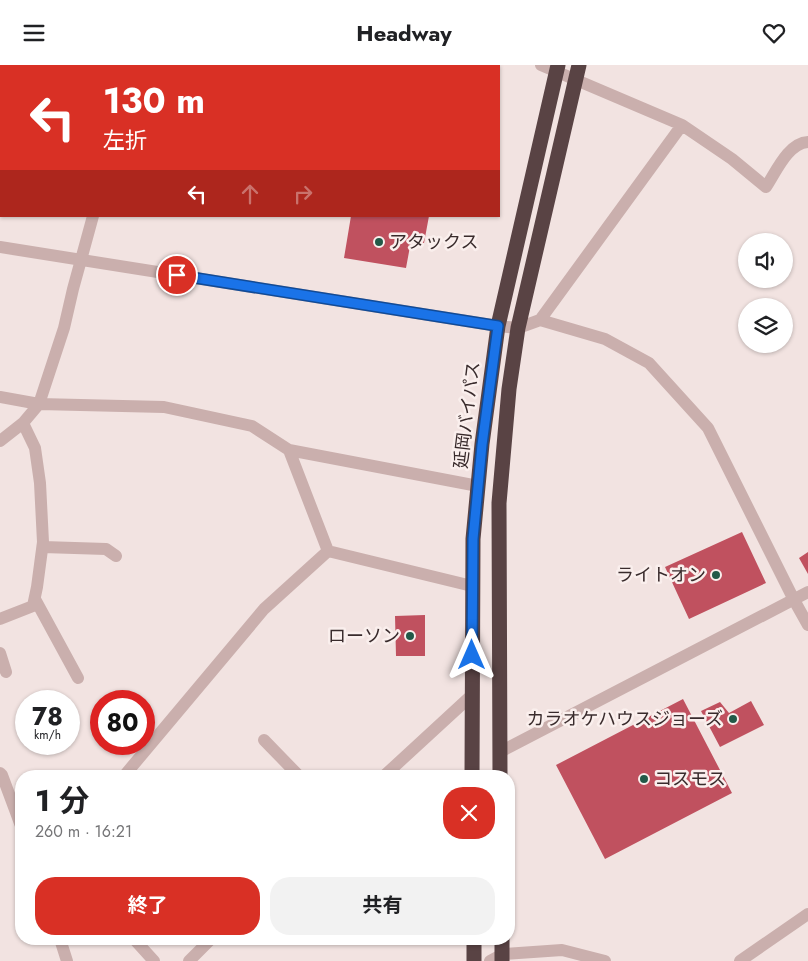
<!DOCTYPE html>
<html lang="ja">
<meta charset="utf-8">
<style>
body{margin:0;font-family:Jost,"Noto Sans JP",sans-serif;background:#f2f2f2;color:#202124;height:100vh;display:flex;flex-direction:column;font-size:19px;white-space:nowrap}
*{box-sizing:border-box;margin:0}
p{font-size:16px;color:#757577}
.icon{flex:none;width:28px;height:28px;fill:none;stroke:currentColor;stroke-width:2;stroke-linecap:round;stroke-linejoin:round}
.map{position:relative;flex:1;overflow:hidden}
.drawer{position:absolute;left:15px;top:705px;width:500px;height:175px;display:flex;flex-direction:column;background:#fff;border-radius:20px;box-shadow:0 1px 4px #0004}
.drawer>*{flex:none}
.banner{position:absolute;left:0px;top:0px;width:500px;height:152px;box-shadow:0 1px 4px #0004;background:#d93025;color:#fff;overflow:hidden}
.controls{position:absolute;left:738px;top:168px;display:grid;gap:10px}
.controls a{display:grid;place-items:center;width:55px;height:55px;border-radius:50%;background:#fff;box-shadow:0 1px 4px #0004;font-size:25px}
.speed{position:absolute;left:15px;top:625px;display:flex;gap:10px;font-size:25px;font-weight:700;text-align:center}
.speed>*{display:grid;place-content:center;width:65px;height:65px;border-radius:50%;background:#fff;box-shadow:0 1px 4px #0004;line-height:1}
.speed small{font-size:12px;font-weight:400}
.speed .limit{border:8px solid #d22;background:#fff;color:#111}
.pin{position:absolute;display:grid;place-items:center;width:42px;height:42px;color:#fff;margin:-21px;border:2px solid #fff;border-radius:50%;box-shadow:0 1px 5px #0007}
.me{position:absolute;width:55px;margin:-28px;rotate:0deg;stroke-linejoin:round;filter:drop-shadow(0 0 4px #0008)}
.turn{display:flex;align-items:center;gap:18px;height:105px;padding:0 20px;font-size:22px}
.turn .icon{width:65px;height:65px;stroke-width:2.5}
.turn b{display:block;font-size:35px;line-height:42px}
.lanes{display:flex;align-items:center;height:48px;padding:0 20px;background:#0003;justify-content:center;gap:25px;direction:ltr}
.lanes .off{opacity:.35}
.round{display:grid;place-items:center;flex:none;width:52px;height:52px;border-radius:20px;background:#f2f2f2}
.overview{display:flex;align-items:center;justify-content:space-between;height:85px;padding:0 20px}
h1{font-size:30px;font-weight:700;line-height:38px}
.action{display:flex;gap:10px;margin-top:auto;padding:10px 20px}
.action a{flex:1;height:58px;border-radius:20px;background:#d93025;color:#fff;font-size:20px;font-weight:700;line-height:58px;text-align:center}
.action a+a{background:#f2f2f2;color:#202124}
header{display:flex;justify-content:space-between;align-items:center;height:65px;padding:0 20px;background:#fff;font-size:22px;font-weight:700}
.map>svg:first-child{display:block}
</style>
<header><svg class="icon" aria-label="menu" viewBox="0 0 24 24"><path d="M4 6h16M4 12h16M4 18h16"/></svg>Headway<svg class="icon" aria-label="heart" viewBox="0 0 24 24"><path d="M12 20l-8-8c-3-5 5-10 8-4 3-6 11-1 8 4z"/></svg></header>
<div class="map">
<svg width="808" height="896" viewBox="0 0 808 896">
<rect width="100%" height="100%" fill="#f2e3e1"/>
<path fill="#c0515f" d="M 351,151 L 429,151 L 424,178 L 411,176 L 406,203 L 344,193 Z
M 742,467 L 766,518 L 689,554 L 665,502 Z
M 808,487 L 808,509 L 799,493 Z
M 425,550 L 425,591 L 396,591 L 395,551 Z
M 683,634 L 732,728 L 605,794 L 556,700 Z
M 751,636 L 764,660 L 720,682 L 701,646 L 720,637 L 729,648 Z"/>
<g fill="none" stroke-linecap="round" stroke-linejoin="round">
<path stroke="#caafad" stroke-width="12" d="M 541,0 L 682,60 L 732,94 L 766,122 C 776,107 788,78 808,77
M 136,1 L 137,0
M 0,182 L 498,261 L 518,263 L 540,255 L 605,274 L 649,298 L 708,363 L 794,535 L 808,560
M 540,255 L 682,60
M 0,332 L 39,339 L 164,342 L 252,361 L 289,385 L 328,486 L 472,521
M 0,376 L 23,358 L 39,339 L 64,263 L 73,224 L 93,151
M 289,385 L 478,421
M 43,482 L 106,484 L 116,491
M 35,534 L 78,613
M 0,554 L 33,541 L 37,522 L 43,477 L 40,418 L 35,383 L 23,358
M 0,588 L 6,607
M 264,675 L 299,711
M 500,687 L 808,527
M 0,708 L 2,710 L 21,761
M 124,711 L 264,544 L 328,486
M 384,711 L 472,630
M 60,874 L 67,896
M 134,874 L 154,896
M 189,896 L 211,874
M 490,896 L 503,889 L 562,885 L 605,896
M 740,896 L 808,849"/>
<path stroke="#594344" stroke-width="15" d="M 472,711 L 473,474 L 482,379 L 498,261 L 558,0
M 500,711 L 499,438 L 509,324 L 518,263 L 579,0
M 474,874 L 474,896
M 502,896 L 502,874"/>
</g>
<g fill="none" stroke-linecap="round" stroke-linejoin="round">
<g stroke="#114b97" stroke-width="12">
<path id="route" d="M 177,210 L 498,261 L 482,380 L 473,474 L 472,590"/>
</g>
<use href="#route" stroke="#1a73e8" stroke-width="9"/>
</g>
<g fill="#225948" stroke="#faefed" stroke-width="2">
<circle cx="379" cy="177" r="5"/>
<circle cx="716" cy="510" r="5"/>
<circle cx="410" cy="571" r="5"/>
<circle cx="733" cy="654" r="5"/>
<circle cx="644" cy="714" r="5"/>
</g>
<g text-anchor="middle" dominant-baseline="central" stroke-width="5" stroke-linejoin="round" paint-order="stroke">
<g font-size="18" fill="#392b2c" stroke="#faefed" text-anchor="end">
<text x="389" y="177" text-anchor="start">アタックス</text>
<text x="706" y="510">ライトオン</text>
<text x="400" y="571">ローソン</text>
<text x="723" y="654">カラオケハウスジョーズ</text>
<text x="654" y="714" text-anchor="start">コスモス</text>
</g>
<g font-size="18" fill="#392b2c" stroke="#faefed">
<text transform="translate(467 350) rotate(-83)">延岡バイパス</text>
</g>
</g>
</svg>
<div class="controls">
<a><svg class="icon" aria-label="sound" viewBox="0 0 24 24"><path d="M4 9h4l5-4v14l-5-4H4zM17 9q2 3 0 6"/></svg></a>
<a><svg class="icon" aria-label="layers" viewBox="0 0 24 24"><path d="M12 4l9 5-9 5-9-5zM3 14l9 5 9-5"/></svg></a>
</div>
<div class="speed"><div>78<small>km/h</small></div><div class="limit">80</div></div>
<div class="pin" style="left:177px;top:210px;background:#d93025"><svg class="icon" aria-label="arrive" viewBox="0 0 24 24"><path d="M6 21V4h12l-3 4 3 4H6"/></svg></div>
<svg class="me" style="left:472px;top:590px" viewBox="-20 -20 40 40"><path d="M0-17L14 15 0 8-14 15z" fill="#1a73e8" stroke="#fff" stroke-width="4"/></svg>
<div class="banner">
<div class="turn"><svg class="icon" aria-label="left" viewBox="0 0 24 24"><path d="M17 20v-9H6M10 6l-5 5 5 5"/></svg><div><b>130 m</b>左折</div></div>
<div class="lanes"><svg class="icon" aria-label="left" viewBox="0 0 24 24"><path d="M17 20v-9H6M10 6l-5 5 5 5"/></svg><svg class="icon off" aria-label="ahead" viewBox="0 0 24 24"><path d="M12 20V5M6 11l6-6 6 6"/></svg><svg class="icon off" aria-label="right" viewBox="0 0 24 24"><path d="M7 20v-9h11M14 6l5 5-5 5"/></svg></div>
</div>
<section class="drawer">
<div class="overview"><div><h1>1 分</h1><p>260 m · 16:21</p></div><a class="round" style="background:#d93025;color:#fff"><svg class="icon" aria-label="close" viewBox="0 0 24 24"><path d="M6 6l12 12M18 6L6 18"/></svg></a></div>
<div class="action"><a>終了</a><a>共有</a></div>
</section>
</div>
